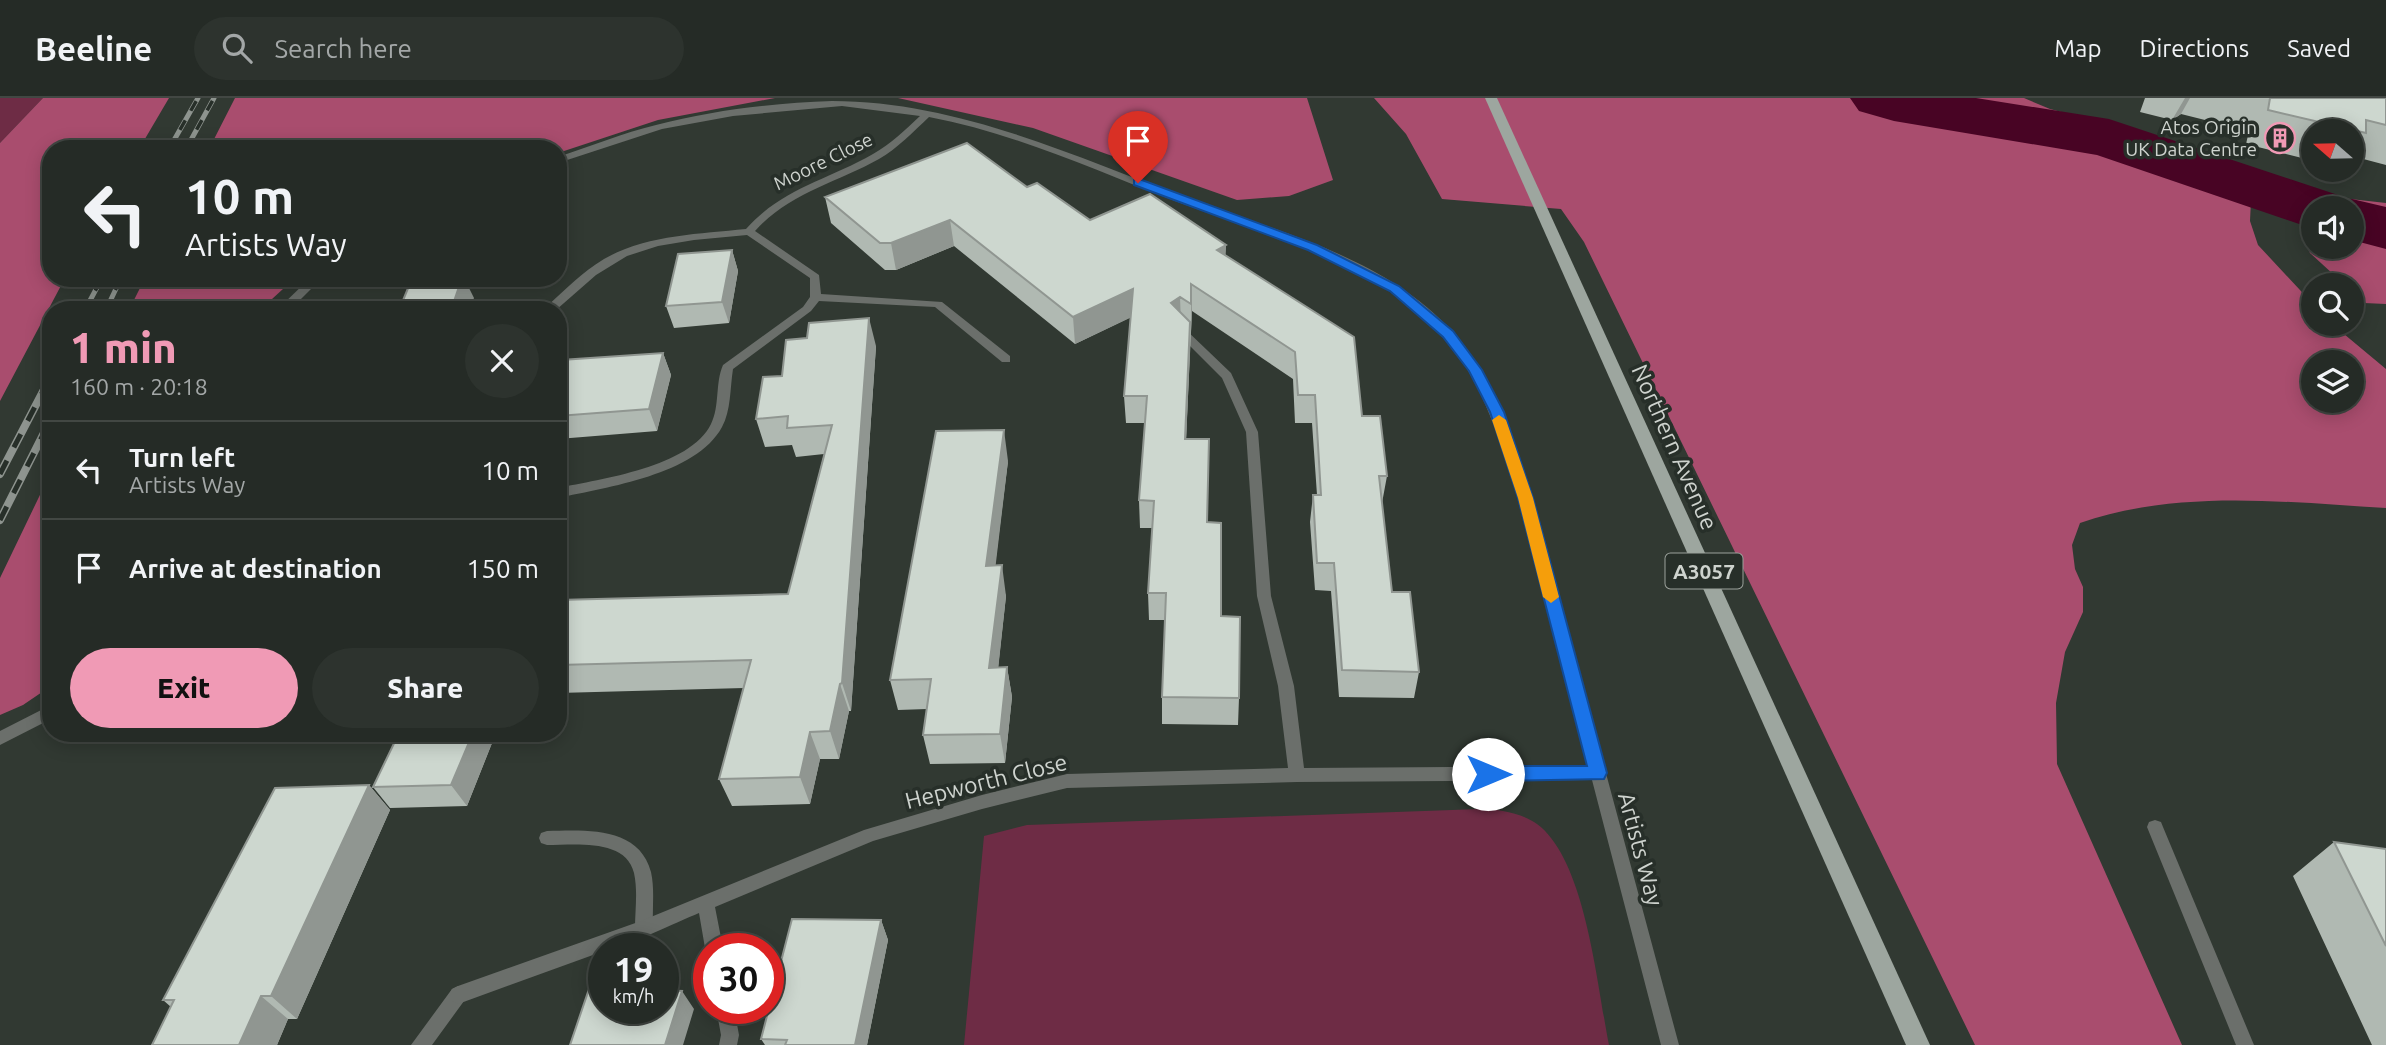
<!DOCTYPE html>
<meta charset="utf-8">
<style>
body{margin:0;font-family:Ubuntu,sans-serif;background:#2d332e;color:#f1f3f6;height:100vh;display:flex;flex-direction:column;font-size:26px;white-space:nowrap}
*{box-sizing:border-box;margin:0}
p{font-size:23px;color:#a3a7a7}
.icon{flex:none;width:38px;height:38px;fill:none;stroke:currentColor;stroke-width:2;stroke-linecap:round;stroke-linejoin:round}
.map{position:relative;flex:1;overflow:hidden}
.sheet{position:absolute;left:42px;top:203px;width:525px;height:441px;display:flex;flex-direction:column;background:#252b26;border-radius:28px;box-shadow:0 4px 18px #0003,0 0 0 2px #424743}
.sheet>*{flex:none}
.guide{position:absolute;left:42px;top:42px;width:525px;height:147px;border-radius:28px;box-shadow:0 4px 18px #0003,0 0 0 2px #424743;background:#252b26;color:#f1f3f6;overflow:hidden}
.needle{width:46px;rotate:290deg}
.controls{position:absolute;left:2301px;top:21px;display:grid;gap:14px}
.controls a{display:grid;place-items:center;width:63px;height:63px;border-radius:50%;background:#252b26;box-shadow:0 4px 18px #0003,0 0 0 2px #424743;font-size:35px}
.speed{position:absolute;left:588px;top:835px;display:flex;gap:14px;font-size:35px;font-weight:700;text-align:center}
.speed>*{display:grid;place-content:center;width:91px;height:91px;border-radius:50%;background:#252b26;box-shadow:0 4px 18px #0003,0 0 0 2px #424743;line-height:1}
.speed small{font-size:18px;font-weight:400}
.speed .limit{border:10px solid #d22;background:#fff;color:#111}
.pin{position:absolute;display:grid;place-items:center;width:60px;height:60px;color:#fff;margin:-72px -30px;border-radius:50% 50% 50% 0;rotate:-45deg;box-shadow:0 0 7px #0007}
.pin .icon{rotate:45deg}
.me{position:absolute;width:77px;margin:-38px;rotate:90deg;stroke-linejoin:round;filter:drop-shadow(0 0 5px #0008)}
.turn{display:flex;align-items:center;gap:24px;height:147px;padding:0 28px;font-size:32px}
.turn .icon{width:91px;height:91px;stroke-width:2.5}
.turn b{display:block;font-size:49px;line-height:60px}
.round{display:grid;place-items:center;flex:none;width:74px;height:74px;border-radius:37px;background:#2d332e}
.head{display:flex;align-items:center;justify-content:space-between;height:119px;padding:0 28px}
h1{font-size:42px;font-weight:800;line-height:52px;color:#f09ab5}
.action{display:flex;gap:14px;margin-top:auto;padding:14px 28px}
.action a{flex:1;height:80px;border-radius:42px;background:#f09ab5;color:#111;font-size:28px;font-weight:800;line-height:80px;text-align:center}
.action a+a{background:#2d332e;color:#f1f3f6}
ul{padding:0;list-style:none}
li{display:flex;align-items:center;gap:21px;height:98px;padding:0 28px;border-top:2px solid #424743}
li div{flex:1}
li b{display:block;font-size:26px}
li em{font-style:normal}
header{display:flex;align-items:center;gap:42px;box-sizing:border-box;height:98px;padding:0 35px;background:#252b26;border-bottom:2px solid #424743}
header strong{font-size:33px}
nav{display:flex;gap:38px;margin-inline-start:auto;font-size:24px}
.search{width:490px;height:63px;background:#2d332e;display:flex;align-items:center;gap:18px;box-sizing:border-box;padding:0 24px;border-radius:38px;color:#a3a7a7;font-size:26px}
.map>svg:first-child{display:block}
</style>
<header>
<strong>Beeline</strong>
<div class="search"><svg class="icon" aria-label="search" viewBox="0 0 24 24"><circle cx="10" cy="10" r="6"/><path d="M15 15l6 6"/></svg>Search here</div>
<nav><a>Map</a><a>Directions</a><a>Saved</a></nav>
</header>
<div class="map">
<svg width="2386" height="947" viewBox="0 0 2386 947">
<rect width="100%" height="100%" fill="#313932"/>
<path fill="#6e2c45" d="M 0,0 L 43,0 L 0,45 Z
M 1480,711 C 1498,711 1522,715 1537,726 C 1586,762 1597,888 1609,947 L 964,947 L 984,738 L 1027,727 Z"/>
<path fill="#a94d6e" fill-rule="evenodd" d="M 43,0 L 169,0 L 139,51 L 51,51 L 51,180 L 65,180 L 0,303 L 0,45 Z
M 235,0 L 775,0 L 658,22 L 558,55 L 558,51 L 209,51 Z
M 898,0 L 1307,0 L 1333,82 L 1289,98 L 1237,102 L 1033,30 Z
M 1374,0 L 2024,0 L 2050,11 L 2122,30 L 2269,86 L 2251,102 L 2250,123 L 2258,147 L 2313,206 L 2314,226 L 2332,226 L 2386,271 L 2386,410 C 2284,404 2179,391 2080,425 L 2072,447 L 2075,471 L 2083,489 L 2083,514 L 2065,554 L 2056,605 L 2057,666 L 2182,947 L 1975,947 L 1584,144 L 1561,111 L 1442,101 L 1406,36 ZM 2314,264 L 2352,264 L 2352,303 L 2314,303 Z
M 2306,96 L 2386,105 L 2386,206 L 2364,205 L 2352,194 L 2352,187 L 2345,187 L 2310,155 L 2300,134 ZM 2352,110 L 2352,149 L 2314,149 L 2314,110 Z
M 145,180 L 295,180 L 260,212 L 129,212 Z
M 51,374 L 51,588 L 23,607 L 0,617 L 0,480 Z"/>
<g fill="none" stroke-linecap="round" stroke-linejoin="round">
<path fill="#480424" fill-rule="evenodd" d="M 1850,0 L 1976,0 L 2109,21 L 2338,97 L 2342,103 L 2352,101 L 2386,109 L 2386,151 L 2352,142 L 2352,110 L 2314,110 L 2314,131 L 2097,57 L 1894,23 L 1859,13 Z"/>
<path fill="#6b6f6b" fill-rule="evenodd" d="M 2155,722 L 2161,724 L 2163,729 L 2254,947 L 2236,947 L 2147,729 L 2149,724 Z
M 547,733 C 585,732 639,728 651,774 C 655,792 652,812 653,830 L 650,836 L 644,838 L 638,836 L 635,830 C 635,812 638,793 634,775 C 626,740 574,747 547,747 L 541,745 L 539,740 L 541,735 Z
M 458,888 L 464,891 L 467,897 L 464,903 L 432,947 L 411,947 L 452,891 Z"/>
<path fill="#6b6f6b" fill-rule="evenodd" d="M 832,3 C 958,3 1076,59 1192,102 C 1283,135 1385,160 1453,234 C 1495,280 1513,343 1532,400 L 1679,947 L 1661,947 L 1592,682 L 1297,684 L 1067,690 L 982,711 L 873,743 L 715,809 L 723,850 L 709,850 L 709,856 L 705,850 L 699,815 C 677,824 625,850 604,850 L 604,853 L 458,906 L 452,903 L 449,897 L 452,891 L 458,888 L 641,823 L 864,732 L 982,697 L 1067,676 L 1288,670 L 1278,588 L 1257,498 L 1246,334 L 1222,280 L 1174,232 L 1180,229 L 1184,230 L 1231,275 L 1258,334 L 1271,498 L 1294,588 L 1304,670 L 1588,668 L 1518,400 C 1501,345 1484,287 1446,241 C 1379,162 1268,138 1175,103 C 1095,72 1014,35 929,19 C 913,34 898,50 879,61 C 836,85 789,95 755,133 L 819,177 L 821,196 L 942,204 L 1010,258 L 1010,264 L 1002,264 L 935,209 L 819,203 L 811,213 L 733,271 C 730,290 731,313 722,329 C 696,377 607,389 558,400 L 558,390 C 601,381 690,369 711,326 C 720,308 715,285 723,267 L 803,209 L 810,199 L 810,180 L 747,137 L 694,142 L 658,148 L 627,158 L 596,177 L 556,212 L 543,212 L 545,210 C 564,193 582,174 604,161 C 646,137 698,136 746,131 C 784,89 826,83 873,56 C 891,46 905,32 920,18 L 842,8 L 733,18 L 662,31 L 558,65 L 558,59 C 591,48 623,35 656,27 C 713,12 774,5 832,3 Z
M 310,180 L 322,180 L 290,212 L 277,212 Z
M 51,607 L 51,621 L 0,647 L 0,633 Z
M 716,910 L 734,910 L 739,937 L 737,947 L 719,947 L 721,937 Z"/>
<path fill="#9da69f" fill-rule="evenodd" d="M 1485,0 L 1497,0 L 1930,947 L 1906,947 Z"/>
<g stroke="#8e948f" stroke-width="5">
<path id="rail-far1" d="M 169,51 L 198,0
M 186,51 L 214,0
M 85,212 L 102,180
M 106,212 L 121,180"/>
</g>
<g stroke="#8e948f" stroke-width="8">
<path id="rail" d="M 0,376 L 51,278
M 0,422 L 51,321"/>
</g>
<use href="#rail-far1" stroke="#272f29" stroke-width="3.5" stroke-dasharray="11" stroke-linecap="butt"/>
<use href="#rail" stroke="#272f29" stroke-width="5" stroke-dasharray="15" stroke-linecap="butt"/>
</g>
<path fill="#b0b9b2" d="M 2145,0 L 2386,0 L 2386,67 L 2352,58 L 2352,33 L 2314,33 L 2314,63 L 2246,46 L 2249,33 L 2181,16 L 2172,22 L 2140,14 Z
M 1027,89 L 1090,122 L 1226,147 L 1225,157 L 1362,318 L 1387,378 L 1382,405 L 1392,494 L 1419,574 L 1414,600 L 1339,599 L 1331,493 L 1315,492 L 1310,424 L 1313,397 L 1317,397 L 1312,325 L 1295,325 L 1293,281 L 1192,213 L 1186,341 L 1207,424 L 1221,518 L 1239,600 L 1238,627 L 1162,626 L 1162,599 L 1165,522 L 1149,522 L 1148,495 L 1152,430 L 1140,430 L 1139,402 L 1145,325 L 1126,325 L 1124,298 L 1131,219 L 1075,246 L 954,148 L 896,172 L 885,172 L 831,125 L 825,99 Z
M 732,152 L 738,173 L 729,225 L 674,230 L 666,208 Z
M 876,248 L 851,613 L 849,613 L 839,661 L 820,661 L 810,706 L 732,708 L 719,681 L 744,590 L 558,595 L 558,502 L 788,496 L 824,356 L 796,359 L 792,347 L 765,349 L 756,321 L 782,278 Z
M 663,255 L 671,277 L 657,333 L 558,341 L 558,318 Z
M 1008,363 L 995,467 L 1006,498 L 998,570 L 1007,569 L 1012,599 L 1005,665 L 930,666 L 923,637 L 927,611 L 898,612 L 890,582 Z
M 399,635 L 496,635 L 467,708 L 390,710 L 373,689 Z
M 369,687 L 390,712 L 297,921 L 288,921 L 277,947 L 152,947 L 171,909 L 163,902 Z
M 2334,744 L 2386,751 L 2386,947 L 2372,947 L 2293,778 Z
M 881,822 L 888,842 L 867,947 L 765,947 L 761,941 Z"/>
<path fill="#909691" d="M 2185,0 L 2190,0 L 2181,16 L 2172,22 Z
M 950,122 L 954,148 L 896,172 L 891,145 Z
M 1226,147 L 1225,174 L 1217,152 Z
M 732,152 L 738,173 L 729,225 L 722,204 Z
M 462,180 L 464,180 L 474,200 L 469,212 L 451,212 Z
M 1191,186 L 1192,213 L 1191,233 Z
M 1133,191 L 1134,218 L 1075,246 L 1073,219 Z
M 1180,199 L 1181,226 L 1171,205 Z
M 869,220 L 876,248 L 851,613 L 842,585 Z
M 1190,224 L 1190,252 L 1185,368 L 1185,341 Z
M 663,255 L 671,277 L 657,333 L 649,311 Z
M 1004,332 L 1008,363 L 992,498 L 986,468 Z
M 1002,467 L 1006,498 L 995,600 L 989,570 Z
M 1007,569 L 1012,599 L 1005,665 L 1000,636 Z
M 840,586 L 849,613 L 839,661 L 830,633 Z
M 810,634 L 820,661 L 810,706 L 800,679 Z
M 473,635 L 496,635 L 467,708 L 451,687 Z
M 369,687 L 390,712 L 297,921 L 271,898 Z
M 881,822 L 888,842 L 867,947 L 855,947 Z
M 682,893 L 694,911 L 683,947 L 665,947 Z
M 261,898 L 288,921 L 277,947 L 239,947 Z"/>
<path fill="#cdd7cf" stroke="#909691" stroke-width="2" d="M 2270,0 L 2386,0 L 2386,27 L 2366,22 L 2366,35 L 2268,12 Z
M 967,45 L 1027,89 L 1037,85 L 1090,122 L 1150,96 L 1226,147 L 1217,152 L 1354,239 L 1362,318 L 1380,318 L 1387,378 L 1379,378 L 1392,494 L 1410,494 L 1419,574 L 1342,572 L 1334,465 L 1317,465 L 1313,397 L 1321,397 L 1315,297 L 1298,297 L 1295,254 L 1191,186 L 1191,206 L 1180,199 L 1171,205 L 1190,224 L 1185,341 L 1209,341 L 1207,424 L 1221,425 L 1221,518 L 1240,519 L 1239,600 L 1162,599 L 1166,495 L 1148,495 L 1154,403 L 1139,402 L 1147,298 L 1124,298 L 1133,191 L 1073,219 L 950,122 L 891,145 L 880,145 L 825,99 Z
M 732,152 L 722,204 L 666,208 L 678,156 Z
M 440,180 L 462,180 L 451,212 L 399,212 L 411,183 Z
M 869,220 L 842,585 L 840,586 L 830,633 L 810,634 L 800,679 L 719,681 L 751,562 L 558,567 L 558,502 L 788,496 L 832,327 L 787,330 L 788,318 L 756,321 L 763,279 L 782,278 L 786,242 L 807,240 L 809,225 Z
M 663,255 L 649,311 L 558,318 L 558,272 L 561,262 Z
M 1004,332 L 986,468 L 1002,467 L 989,570 L 1007,569 L 1000,636 L 923,637 L 931,581 L 890,582 L 936,333 Z
M 399,635 L 473,635 L 451,687 L 373,689 Z
M 369,687 L 271,898 L 261,898 L 239,947 L 152,947 L 174,902 L 163,902 L 275,690 Z
M 2334,744 L 2386,751 L 2386,848 Z
M 792,821 L 881,822 L 855,947 L 785,947 L 787,942 L 761,941 Z
M 589,891 L 604,891 L 604,910 L 663,910 L 663,892 L 682,893 L 665,947 L 570,947 Z"/>
<path fill="#1a73e8" stroke="#114b97" stroke-width="2" d="M 1134,82 L 1142,82 L 1317,147 L 1399,188 L 1453,233 L 1482,272 L 1504,314 L 1533,400 L 1607,675 L 1604,681 L 1488,683 L 1482,681 L 1479,676 L 1482,670 L 1488,668 L 1587,668 L 1518,400 L 1490,314 L 1469,273 L 1443,239 L 1390,193 L 1308,152 L 1134,87 Z"/>
<path fill="#f59e0b" d="M 1499,317 L 1506,322 L 1533,400 L 1559,499 L 1551,505 L 1543,499 L 1518,400 L 1492,322 Z"/>
<defs>
<g id="building-ring" transform="scale(1.575)"><circle r="9.5" fill="#272f29" stroke="#f09ab5" stroke-width="1.5"/><path d="M-4-6H4V6H1V3H-1V6H-4ZM-2.5-4.3h1.7v1.8h-1.7ZM.8-4.3h1.7v1.8H.8ZM-2.5-1h1.7V.8h-1.7ZM.8-1h1.7V.8H.8Z" fill="#f09ab5"/></g>
</defs>
<g fill-rule="evenodd">
<use href="#building-ring" x="2280" y="40"/>
</g>
<g text-anchor="middle" dominant-baseline="central" stroke-width="7" stroke-linejoin="round" paint-order="stroke">
<g font-size="19" fill="#ced3ce" stroke="#272f29" text-anchor="end">
<text x="2257" y="29">Atos Origin<tspan x="2257" dy="22">UK Data Centre</tspan></text>
</g>
<g font-size="19" fill="#ced3ce" stroke="#272f29">
<text transform="translate(823 63) rotate(-26)">Moore Close</text>
</g>
<rect fill="#272f29" stroke="#9ca29c" stroke-width="2" x="1665.5" y="455.5" width="77" height="35" rx="5"/>
<g font-size="21" font-weight="bold" fill="#ced3ce">
<text x="1704" y="473">A3057</text>
</g>
<g font-size="23" fill="#ced3ce" stroke="#272f29">
<text transform="translate(1675 349) rotate(66)">Northern Avenue</text>
<text transform="translate(986 683) rotate(-14)">Hepworth Close</text>
<text transform="translate(1641 751) rotate(75)">Artists Way</text>
</g>
</g>
</svg>
<div class="controls">
<a><svg class="needle" viewBox="-14 -14 28 28"><path d="M0-13l5 13h-10z" fill="#e53935"/><path d="M0 13l5-13h-10z" fill="#a3a7a7"/></svg></a>
<a><svg class="icon" aria-label="sound" viewBox="0 0 24 24"><path d="M4 9h4l5-4v14l-5-4H4zM17 9q2 3 0 6"/></svg></a>
<a><svg class="icon" aria-label="search" viewBox="0 0 24 24"><circle cx="10" cy="10" r="6"/><path d="M15 15l6 6"/></svg></a>
<a><svg class="icon" aria-label="layers" viewBox="0 0 24 24"><path d="M12 4l9 5-9 5-9-5zM3 14l9 5 9-5"/></svg></a>
</div>
<div class="speed"><div>19<small>km/h</small></div><div class="limit">30</div></div>
<div class="pin" style="left:1138px;top:85px;background:#d93025"><svg class="icon" aria-label="arrive" viewBox="0 0 24 24"><path d="M6 21V4h12l-3 4 3 4H6"/></svg></div>
<svg class="me" style="left:1488px;top:676px" viewBox="-20 -20 40 40"><circle r="19" fill="#fff"/><path d="M0-13L10 11 0 6-10 11z" fill="#1a73e8"/></svg>
<div class="guide">
<div class="turn"><svg class="icon" aria-label="left" viewBox="0 0 24 24"><path d="M17 20v-9H6M10 6l-5 5 5 5"/></svg><div><b>10 m</b>Artists Way</div></div>
</div>
<section class="sheet">
<div class="head"><div><h1>1 min</h1><p>160 m · 20:18</p></div><a class="round"><svg class="icon" aria-label="close" viewBox="0 0 24 24"><path d="M6 6l12 12M18 6L6 18"/></svg></a></div>
<ul>
<li><svg class="icon" aria-label="left" viewBox="0 0 24 24"><path d="M17 20v-9H6M10 6l-5 5 5 5"/></svg><div><b>Turn left</b><p>Artists Way</p></div><em>10 m</em></li>
<li><svg class="icon" aria-label="arrive" viewBox="0 0 24 24"><path d="M6 21V4h12l-3 4 3 4H6"/></svg><div><b>Arrive at destination</b></div><em>150 m</em></li>
</ul>
<div class="action"><a>Exit</a><a>Share</a></div>
</section>
</div>
